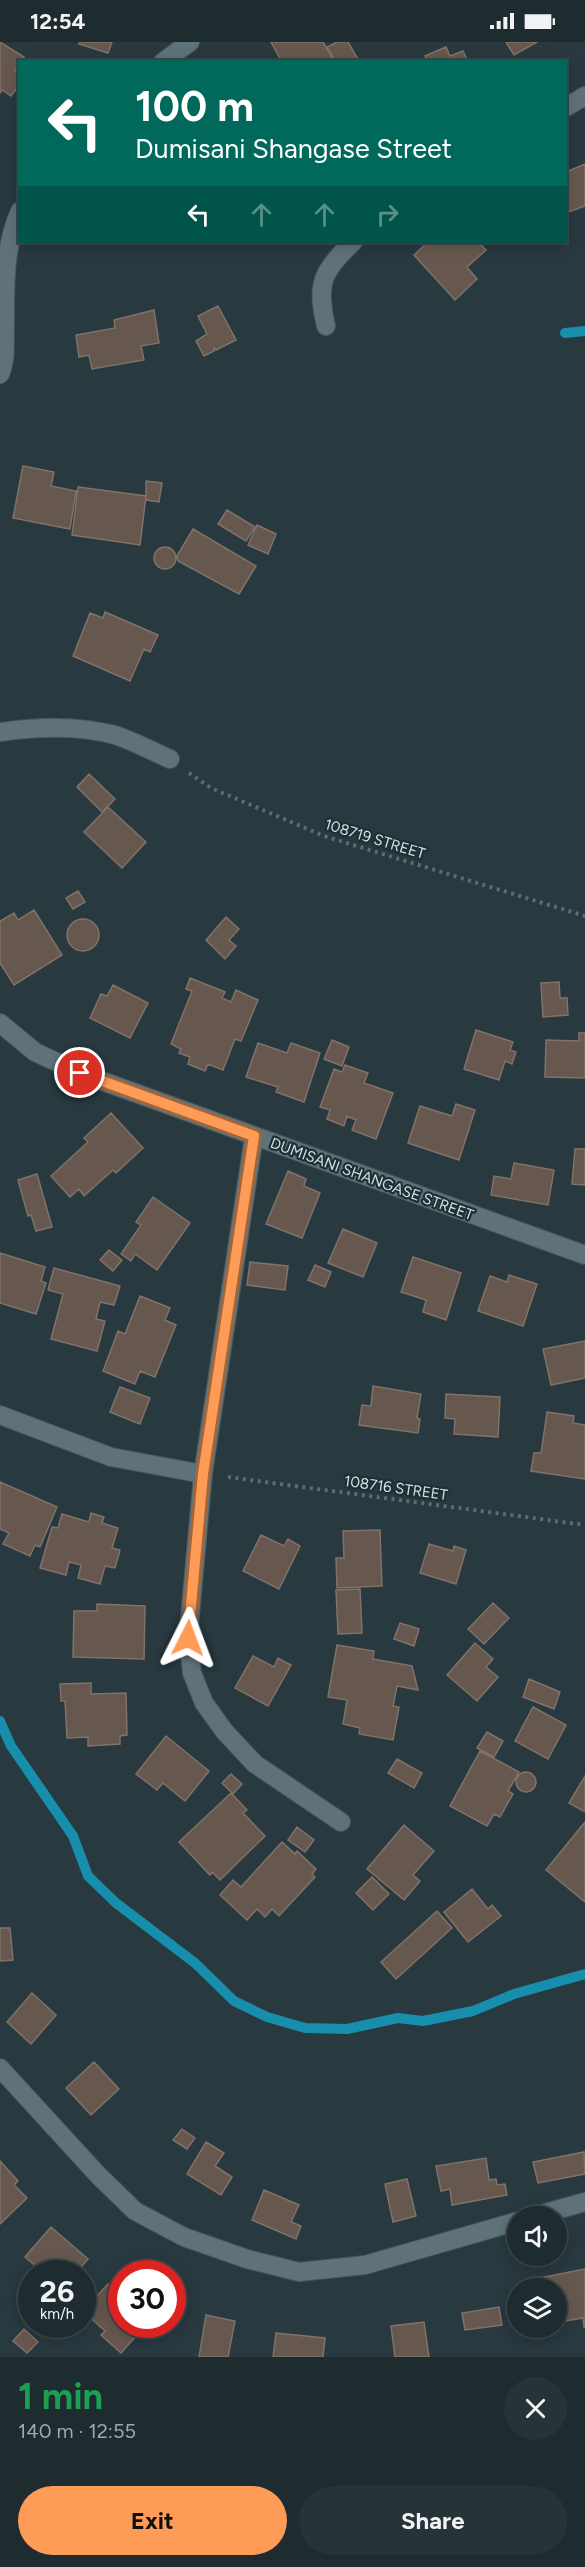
<!DOCTYPE html>
<meta charset="utf-8">
<style>
body{margin:0;font-family:Figtree,sans-serif;background:#263337;color:#f1f3f6;height:100vh;display:flex;flex-direction:column;font-size:22px;white-space:nowrap}
*{box-sizing:border-box;margin:0}
p{font-size:20px;color:#a1a7aa}
.icon{flex:none;width:33px;height:33px;fill:none;stroke:currentColor;stroke-width:2;stroke-linecap:round;stroke-linejoin:round}
.map{position:relative;height:2315px;overflow:hidden}
.details{display:flex;flex-direction:column;background:#1e2b2f;flex:1}
.details>*{flex:none}
.banner{position:absolute;left:18px;top:18px;width:549px;height:183px;border-radius:0px;box-shadow:0 3px 15px #0003,0 0 0 2px #3c474b;background:#00695c;color:#fff;overflow:hidden}
.buttons{position:absolute;left:507px;top:2164px;display:grid;gap:12px}
.buttons a{display:grid;place-items:center;width:60px;height:60px;border-radius:50%;background:#1e2b2f;box-shadow:0 3px 15px #0003,0 0 0 2px #3c474b;font-size:30px}
.speed{position:absolute;left:18px;top:2218px;display:flex;gap:12px;font-size:30px;font-weight:700;text-align:center}
.speed>*{display:grid;place-content:center;width:78px;height:78px;border-radius:50%;background:#1e2b2f;box-shadow:0 3px 15px #0003,0 0 0 2px #3c474b;line-height:1}
.speed small{font-size:15px;font-weight:400}
.speed .limit{border:9px solid #d22;background:#fff;color:#111}
.pin{position:absolute;display:grid;place-items:center;width:51px;height:51px;color:#fff;margin:-26px;border:3px solid #fff;border-radius:50%;box-shadow:0 2px 6px #0007}
.me{position:absolute;width:66px;margin:-33px;rotate:3deg;stroke-linejoin:round;filter:drop-shadow(0 0 4px #0008)}
.turn{display:flex;align-items:center;gap:21px;height:126px;padding:0 18px;font-size:27px}
.turn .icon{width:78px;height:78px;stroke-width:2.5}
.turn b{display:block;font-size:42px;line-height:51px}
.lanes{display:flex;align-items:center;height:57px;padding:0 18px;background:#0003;justify-content:center;gap:30px;direction:ltr}
.lanes .off{opacity:.35}
.round{display:grid;place-items:center;flex:none;width:63px;height:63px;border-radius:32px;background:#263337}
.overview{display:flex;align-items:center;justify-content:space-between;height:102px;padding:0 18px}
h1{font-size:36px;font-weight:700;line-height:45px;color:#1e9e55}
.button{display:flex;gap:12px;margin-top:auto;padding:12px 18px}
.button a{flex:1;height:69px;border-radius:36px;background:#fe9c57;color:#111;font-size:24px;font-weight:700;line-height:69px;text-align:center}
.button a+a{background:#263337;color:#f1f3f6}
.status{display:flex;justify-content:space-between;align-items:center;height:42px;padding:0 30px;background:#1e2b2f;direction:ltr}
.status svg{height:16px;fill:currentColor}
.map>svg:first-child{display:block}
</style>
<div class="status"><b>12:54</b><svg viewBox="0 0 49 12"><path d="M0 12V9h3v3zM5 12V6h3v6zM10 12V3h3v9zM15 12V0h3v12zM26 1h20v11H26zM47 4h2v5h-2z"/></svg></div>
<div class="map">
<svg width="585" height="2315" viewBox="0 0 585 2315">
<rect width="100%" height="100%" fill="#28393f"/>
<g fill="none" stroke-linecap="round" stroke-linejoin="round">
<path stroke="#188ead" stroke-width="10" d="M 565,291 L 585,289
M 0,1679 L 11,1704 L 73,1794 L 88,1834 L 116,1861 L 195,1921 L 234,1959 L 267,1975 L 305,1986 L 347,1987 L 398,1976 L 423,1979 L 473,1969 L 514,1952 L 585,1932"/>
</g>
<path fill="#66584e" stroke="#817269" stroke-width="1.5" d="M 0,0 L 24,15 L 14,29 L 20,32 L 20,42 L 11,54 L 2,48 L 0,51 Z
M 80,0 L 112,0 L 108,11 L 79,2 Z
M 271,0 L 323,0 L 335,20 L 282,20 Z
M 337,0 L 348,0 L 359,19 L 336,20 L 327,5 Z
M 506,0 L 537,0 L 514,13 Z
M 446,5 L 450,14 L 463,9 L 468,20 L 428,20 L 425,14 Z
M 585,122 L 585,164 L 566,171 L 566,128 L 566,130 Z
M 428,200 L 478,200 L 486,208 L 467,225 L 477,237 L 455,258 L 414,213 Z
M 218,264 L 236,298 L 216,308 L 214,306 L 214,309 L 204,314 L 196,299 L 207,292 L 198,274 Z
M 154,268 L 159,301 L 141,304 L 144,318 L 92,327 L 89,313 L 79,315 L 76,293 L 115,286 L 114,278 Z
M 23,424 L 54,430 L 51,444 L 76,449 L 70,487 L 13,476 Z
M 146,439 L 162,441 L 159,460 L 146,458 Z
M 78,445 L 146,454 L 140,503 L 72,493 Z
M 227,468 L 255,485 L 246,499 L 218,482 Z
M 257,483 L 276,492 L 268,512 L 248,503 Z
M 193,487 L 256,524 L 239,552 L 178,519 L 177,514 Z
M154 516a11 11 0 1 1 22 0a11 11 0 1 1-22 0Z
M 105,570 L 158,593 L 150,610 L 144,607 L 130,639 L 73,614 L 90,571 L 103,576 Z
M 89,732 L 115,757 L 102,770 L 77,745 Z
M 108,765 L 146,800 L 122,826 L 84,790 Z
M 78,849 L 85,860 L 73,867 L 66,856 Z
M 34,868 L 62,913 L 14,943 L 0,921 L 0,879 L 14,871 L 18,878 Z
M 226,875 L 239,887 L 229,898 L 236,904 L 225,917 L 206,898 Z
M67 893a16 16 0 1 1 32 0a16 16 0 1 1-32 0Z
M 190,936 L 225,950 L 222,956 L 231,960 L 236,948 L 258,958 L 241,999 L 235,997 L 223,1028 L 208,1022 L 205,1029 L 188,1022 L 190,1015 L 179,1011 L 181,1007 L 171,1002 L 192,949 L 186,947 Z
M 559,940 L 560,956 L 567,956 L 568,973 L 543,975 L 541,941 Z
M 113,943 L 148,961 L 130,996 L 90,976 L 101,952 L 107,954 Z
M 476,988 L 513,1000 L 510,1008 L 516,1010 L 512,1022 L 505,1019 L 499,1038 L 464,1027 Z
M 579,991 L 585,991 L 585,1036 L 545,1035 L 546,998 L 579,999 Z
M 332,998 L 349,1005 L 342,1024 L 324,1017 Z
M 258,1001 L 287,1011 L 291,1001 L 320,1011 L 304,1060 L 276,1050 L 278,1045 L 246,1035 Z
M 345,1023 L 368,1031 L 364,1041 L 393,1051 L 376,1097 L 352,1088 L 356,1078 L 347,1074 L 344,1084 L 327,1077 L 330,1068 L 320,1065 L 334,1027 L 342,1030 Z
M 456,1062 L 475,1068 L 459,1118 L 408,1101 L 420,1064 L 452,1074 Z
M 111,1071 L 143,1106 L 116,1131 L 113,1128 L 84,1154 L 79,1147 L 70,1155 L 51,1134 L 88,1100 L 84,1096 Z
M 575,1107 L 585,1107 L 585,1143 L 572,1142 Z
M 514,1121 L 554,1128 L 548,1163 L 491,1153 L 494,1134 L 511,1137 Z
M 288,1129 L 306,1137 L 304,1144 L 320,1151 L 302,1196 L 266,1182 Z
M 37,1132 L 52,1185 L 36,1189 L 31,1173 L 28,1174 L 18,1138 Z
M 153,1155 L 190,1181 L 157,1228 L 135,1212 L 131,1219 L 121,1212 L 141,1183 L 136,1180 Z
M 343,1187 L 377,1201 L 363,1235 L 328,1221 Z
M 109,1208 L 122,1218 L 113,1229 L 100,1218 Z
M 0,1211 L 45,1225 L 41,1239 L 46,1241 L 36,1272 L 0,1261 Z
M 413,1215 L 461,1231 L 446,1278 L 423,1270 L 426,1258 L 401,1250 Z
M 250,1220 L 288,1224 L 285,1248 L 247,1243 Z
M 315,1223 L 331,1230 L 325,1245 L 308,1238 Z
M 54,1226 L 120,1244 L 114,1263 L 100,1260 L 96,1277 L 105,1279 L 97,1309 L 51,1297 L 63,1252 L 48,1248 Z
M 509,1233 L 537,1242 L 523,1284 L 478,1269 L 490,1234 L 507,1240 Z
M 140,1254 L 170,1266 L 165,1278 L 176,1283 L 155,1335 L 140,1329 L 135,1342 L 103,1329 L 118,1289 L 125,1292 Z
M 585,1299 L 585,1336 L 551,1343 L 543,1307 Z
M 373,1344 L 421,1352 L 417,1376 L 420,1377 L 418,1391 L 359,1383 L 362,1363 L 371,1364 Z
M 120,1345 L 150,1356 L 140,1382 L 110,1370 Z
M 446,1352 L 500,1355 L 498,1395 L 454,1392 L 455,1377 L 445,1376 Z
M 547,1370 L 574,1374 L 573,1381 L 585,1383 L 585,1437 L 531,1429 L 534,1411 L 541,1411 Z
M 0,1440 L 57,1465 L 40,1505 L 35,1503 L 30,1514 L 3,1502 L 9,1491 L 0,1487 Z
M 91,1471 L 104,1475 L 102,1481 L 118,1486 L 112,1506 L 120,1508 L 115,1526 L 105,1524 L 100,1542 L 78,1536 L 81,1523 L 69,1520 L 66,1533 L 40,1526 L 52,1485 L 58,1486 L 62,1472 L 89,1480 Z
M 380,1488 L 382,1544 L 337,1546 L 336,1516 L 344,1516 L 343,1489 Z
M 261,1493 L 284,1504 L 288,1497 L 300,1504 L 279,1547 L 243,1529 Z
M 429,1502 L 453,1509 L 454,1504 L 466,1508 L 456,1542 L 420,1531 Z
M 360,1547 L 362,1591 L 338,1592 L 336,1548 Z
M 493,1561 L 509,1576 L 484,1602 L 468,1587 Z
M 97,1562 L 145,1564 L 144,1617 L 73,1615 L 74,1569 L 97,1569 Z
M 400,1581 L 419,1587 L 414,1604 L 394,1597 Z
M 475,1601 L 493,1617 L 486,1625 L 498,1635 L 477,1659 L 447,1633 Z
M 337,1603 L 374,1609 L 373,1617 L 412,1624 L 418,1648 L 397,1644 L 393,1664 L 399,1665 L 393,1698 L 359,1692 L 360,1686 L 343,1682 L 347,1658 L 328,1655 Z
M 253,1614 L 274,1625 L 278,1616 L 291,1623 L 268,1664 L 235,1646 Z
M 529,1637 L 560,1650 L 554,1667 L 523,1655 Z
M 91,1641 L 91,1652 L 126,1651 L 127,1693 L 120,1694 L 120,1702 L 88,1704 L 88,1695 L 67,1696 L 65,1659 L 61,1659 L 60,1642 Z
M 533,1665 L 566,1683 L 548,1717 L 515,1699 Z
M 487,1690 L 503,1699 L 494,1715 L 477,1706 Z
M 166,1694 L 209,1729 L 185,1759 L 163,1741 L 157,1748 L 136,1732 Z
M 480,1709 L 519,1730 L 508,1749 L 513,1752 L 500,1775 L 494,1772 L 487,1784 L 450,1764 Z
M 397,1717 L 422,1731 L 414,1746 L 388,1731 Z
M516 1740a10 10 0 1 1 20 0a10 10 0 1 1-20 0Z
M 231,1732 L 242,1742 L 233,1752 L 222,1741 Z
M 585,1734 L 585,1770 L 569,1761 Z
M 231,1751 L 247,1768 L 243,1771 L 265,1794 L 220,1838 L 212,1830 L 210,1833 L 179,1800 Z
M 585,1780 L 585,1860 L 546,1828 Z
M 404,1783 L 434,1809 L 413,1833 L 420,1839 L 404,1858 L 367,1827 Z
M 297,1785 L 314,1798 L 305,1810 L 288,1798 Z
M 282,1800 L 295,1812 L 297,1809 L 316,1827 L 312,1832 L 315,1835 L 279,1874 L 272,1867 L 265,1875 L 257,1867 L 247,1878 L 220,1853 L 233,1838 L 241,1845 Z
M 372,1835 L 389,1852 L 373,1868 L 356,1851 Z
M 472,1847 L 488,1867 L 492,1863 L 501,1874 L 468,1900 L 444,1870 Z
M 437,1869 L 452,1886 L 396,1937 L 381,1920 Z
M 0,1886 L 10,1886 L 13,1918 L 0,1919 Z
M 32,1951 L 56,1973 L 31,2002 L 7,1980 Z
M 94,2020 L 119,2047 L 91,2073 L 66,2046 Z
M 182,2087 L 195,2096 L 187,2107 L 173,2098 Z
M 206,2100 L 224,2111 L 215,2124 L 232,2135 L 221,2153 L 187,2132 Z
M 584,2110 L 585,2132 L 538,2141 L 533,2120 Z
M 486,2116 L 489,2138 L 496,2137 L 497,2143 L 505,2142 L 507,2153 L 452,2163 L 450,2147 L 441,2149 L 436,2124 Z
M 0,2119 L 18,2139 L 14,2143 L 27,2156 L 0,2182 Z
M 407,2137 L 416,2174 L 393,2180 L 385,2142 Z
M 264,2148 L 299,2163 L 291,2180 L 301,2184 L 296,2197 L 252,2178 Z
M 51,2185 L 88,2217 L 75,2232 L 45,2232 L 25,2215 Z
M 585,2227 L 585,2285 L 584,2285 L 583,2276 L 566,2279 L 565,2273 L 556,2274 L 556,2247 L 531,2247 L 529,2238 Z
M 108,2242 L 122,2255 L 122,2283 L 146,2283 L 121,2311 L 101,2293 L 105,2289 L 83,2269 Z
M 499,2265 L 502,2283 L 465,2288 L 462,2271 Z
M 206,2273 L 235,2279 L 228,2315 L 199,2315 Z
M 424,2280 L 429,2315 L 395,2315 L 391,2284 Z
M 24,2287 L 38,2300 L 27,2311 L 13,2299 Z
M 276,2291 L 325,2296 L 323,2315 L 273,2315 Z"/>
<g fill="none" stroke-linecap="round" stroke-linejoin="round">
<g stroke="#47565b" stroke-width="20">
<path id="minor" d="M 163,20 L 190,0
M 566,65 L 585,54
M 326,284 C 316,241 322,230 353,200
M 0,332 C 7,317 4,296 5,280 C 5,242 4,205 20,169
M 0,690 C 39,685 76,683 115,693 C 133,699 152,709 170,717
M 0,981 L 35,1010 L 80,1031 L 585,1213
M 254,1094 L 203,1432 L 188,1596 L 192,1631 L 204,1661 L 225,1690 L 255,1722 L 341,1780
M 0,1373 L 111,1415 L 203,1432
M 0,2026 L 98,2133 L 135,2169 L 184,2195 L 247,2217 L 299,2230 L 365,2223 L 518,2179
M 531,2175 L 585,2160"/>
</g>
<path stroke="#5d6c71" stroke-width="4" stroke-dasharray="3 4.5" stroke-linecap="butt" d="M 189,731 L 211,746 L 324,794 L 585,874
M 228,1435 L 585,1483"/>
<use href="#minor" stroke="#607279" stroke-width="18"/>
</g>
<g fill="none" stroke-linecap="round" stroke-linejoin="round">
<g stroke="#a56539" stroke-width="15">
<path id="route" d="M 80,1031 L 254,1094 L 203,1432 L 188,1596"/>
</g>
<use href="#route" stroke="#fe9c57" stroke-width="10"/>
</g>
<g text-anchor="middle" dominant-baseline="central" stroke-width="4.5" stroke-linejoin="round" paint-order="stroke">
<g font-size="15" fill="#d5e0e3" stroke="#1e2f35">
<text transform="translate(375 797) rotate(17)">108719 STREET</text>
<text transform="translate(372 1137) rotate(20)">DUMISANI SHANGASE STREET</text>
<text transform="translate(396 1446) rotate(8)">108716 STREET</text>
</g>
</g>
</svg>
<div class="buttons">
<a><svg class="icon" aria-label="sound" viewBox="0 0 24 24"><path d="M4 9h4l5-4v14l-5-4H4zM17 9q2 3 0 6"/></svg></a>
<a><svg class="icon" aria-label="layers" viewBox="0 0 24 24"><path d="M12 4l9 5-9 5-9-5zM3 14l9 5 9-5"/></svg></a>
</div>
<div class="speed"><div>26<small>km/h</small></div><div class="limit">30</div></div>
<div class="pin" style="left:80px;top:1031px;background:#d93025"><svg class="icon" aria-label="arrive" viewBox="0 0 24 24"><path d="M6 21V4h12l-3 4 3 4H6"/></svg></div>
<svg class="me" style="left:188px;top:1596px" viewBox="-20 -20 40 40"><path d="M0-17L14 15 0 8-14 15z" fill="#fe9c57" stroke="#fff" stroke-width="4"/></svg>
<div class="banner">
<div class="turn"><svg class="icon" aria-label="left" viewBox="0 0 24 24"><path d="M17 20v-9H6M10 6l-5 5 5 5"/></svg><div><b>100 m</b>Dumisani Shangase Street</div></div>
<div class="lanes"><svg class="icon" aria-label="left" viewBox="0 0 24 24"><path d="M17 20v-9H6M10 6l-5 5 5 5"/></svg><svg class="icon off" aria-label="ahead" viewBox="0 0 24 24"><path d="M12 20V5M6 11l6-6 6 6"/></svg><svg class="icon off" aria-label="ahead" viewBox="0 0 24 24"><path d="M12 20V5M6 11l6-6 6 6"/></svg><svg class="icon off" aria-label="right" viewBox="0 0 24 24"><path d="M7 20v-9h11M14 6l5 5-5 5"/></svg></div>
</div>
</div>
<section class="details">
<div class="overview"><div><h1>1 min</h1><p>140 m · 12:55</p></div><a class="round"><svg class="icon" aria-label="close" viewBox="0 0 24 24"><path d="M6 6l12 12M18 6L6 18"/></svg></a></div>
<div class="button"><a>Exit</a><a>Share</a></div>
</section>
